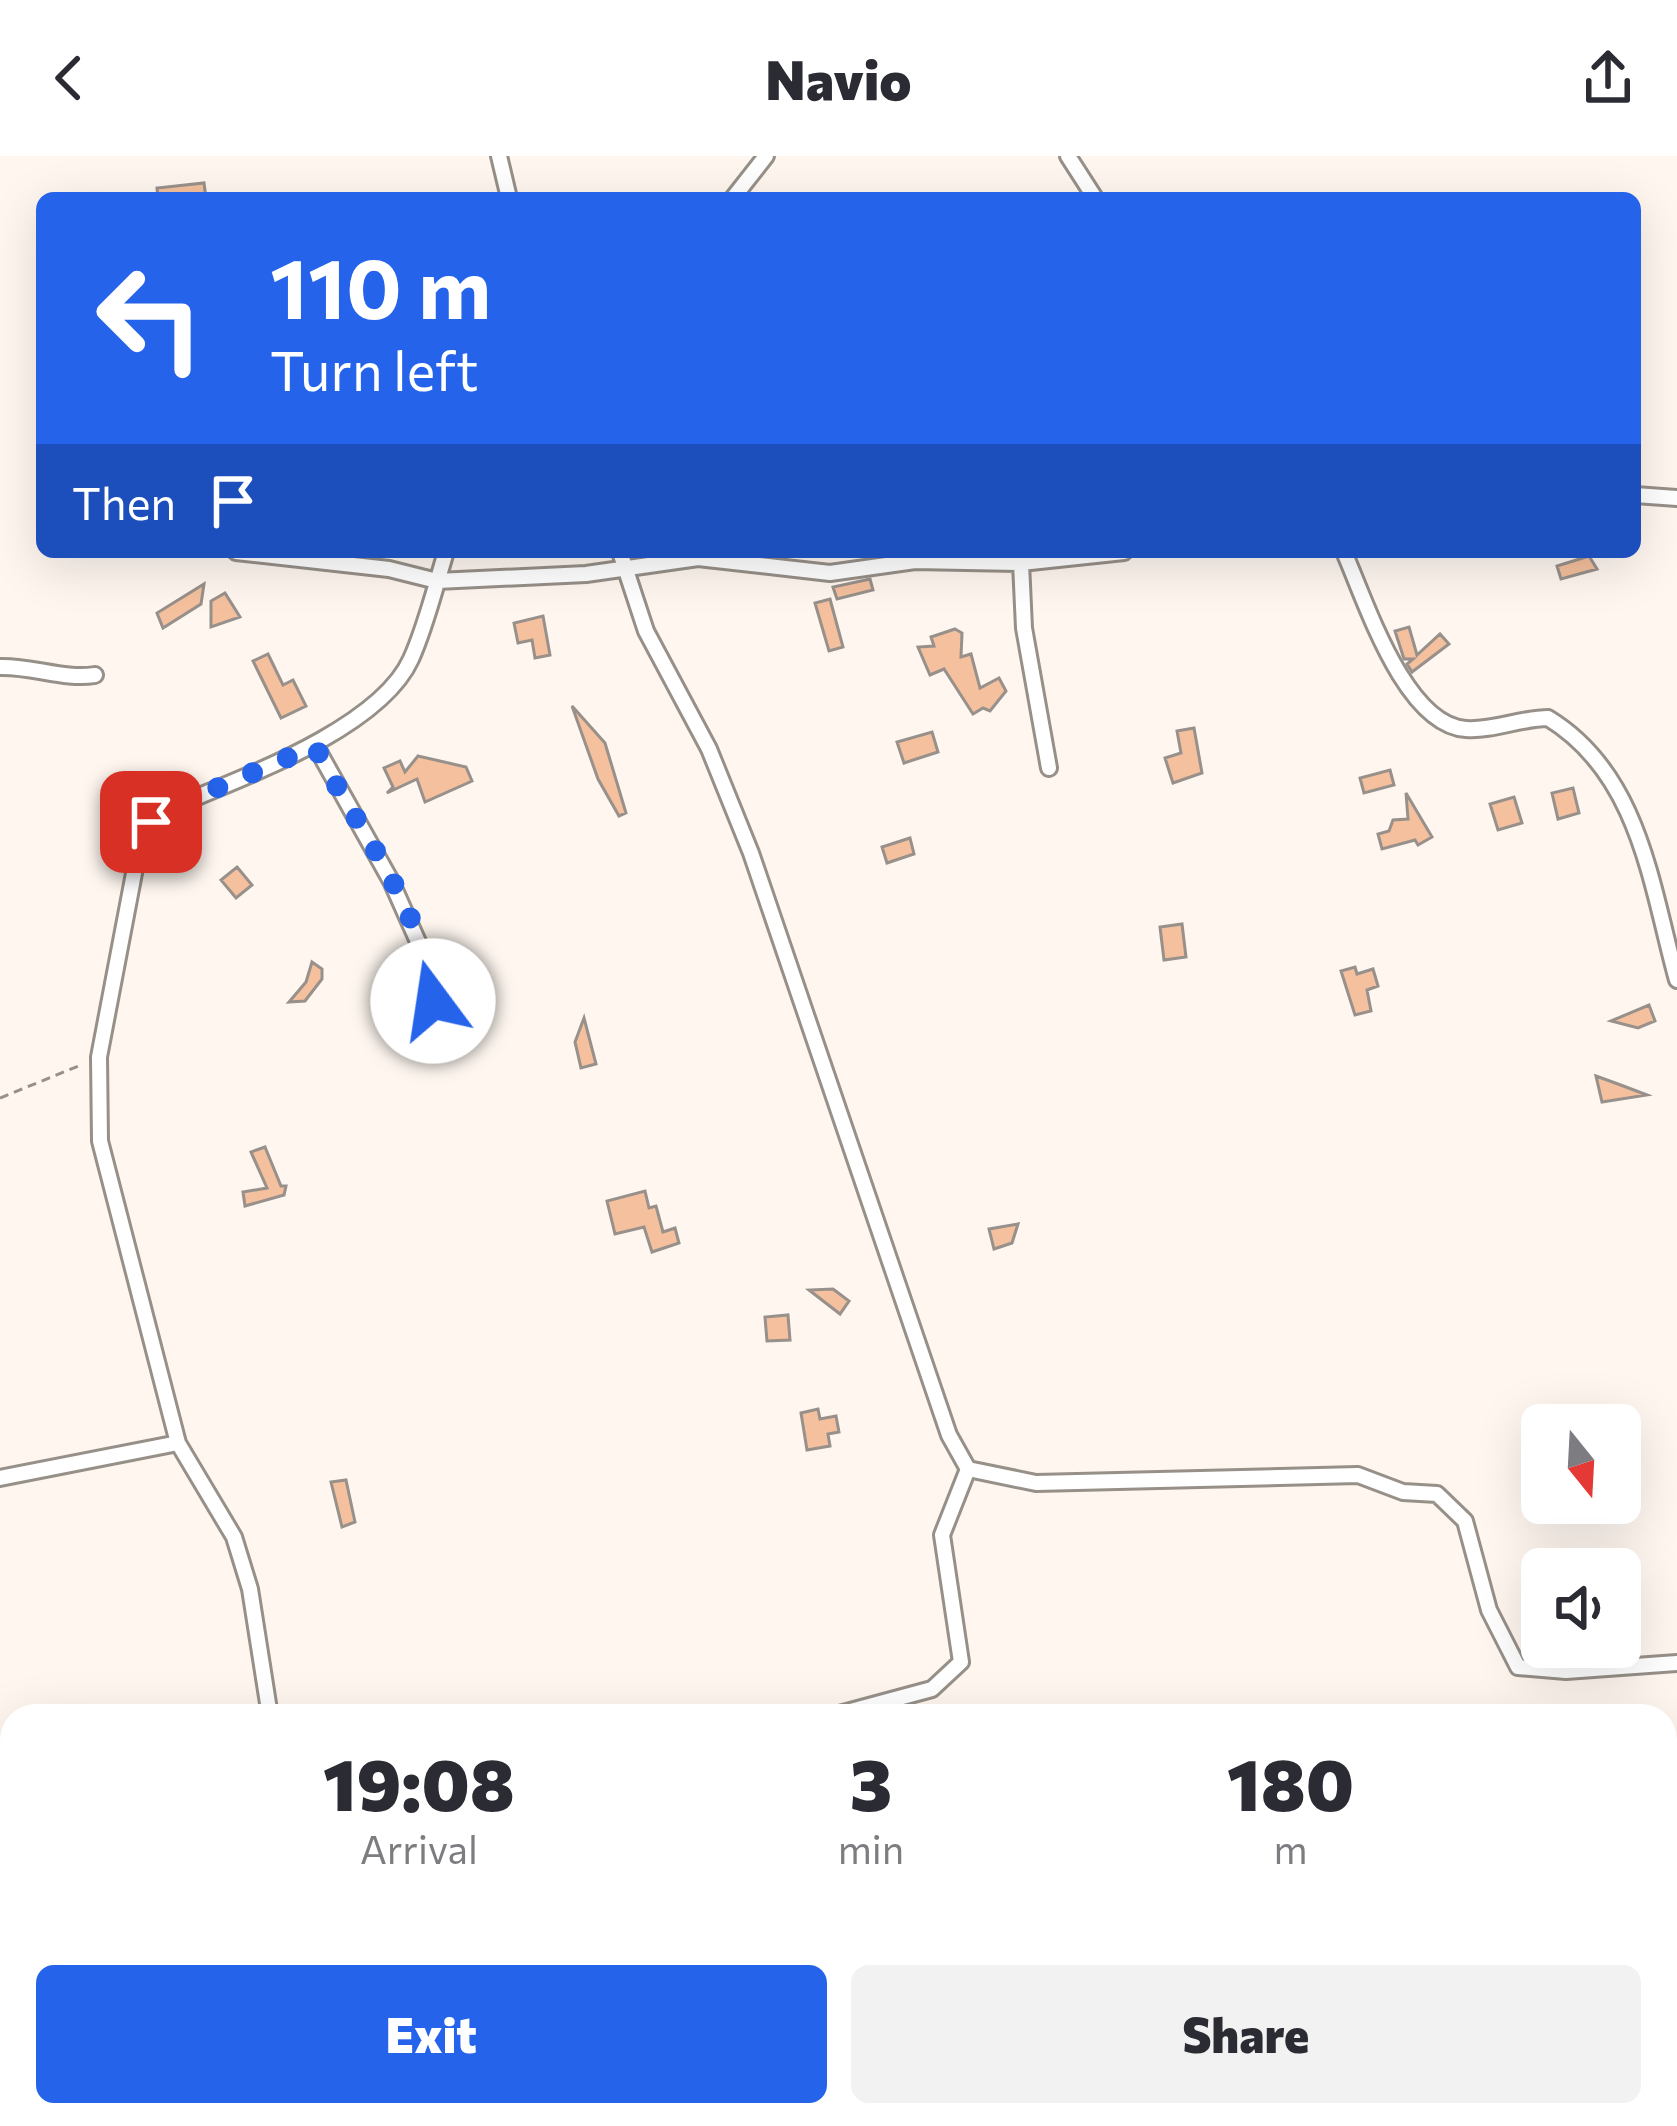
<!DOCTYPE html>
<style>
body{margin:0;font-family:Commissioner,sans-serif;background:#f2f2f3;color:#2b2b33;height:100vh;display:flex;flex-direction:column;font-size:45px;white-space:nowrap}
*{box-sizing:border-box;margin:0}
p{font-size:39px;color:#7c7c81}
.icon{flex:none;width:66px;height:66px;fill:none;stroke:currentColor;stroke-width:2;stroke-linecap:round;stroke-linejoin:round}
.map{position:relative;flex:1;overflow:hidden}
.panel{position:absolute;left:0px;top:1548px;width:1677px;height:423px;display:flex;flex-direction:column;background:#fff;border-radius:36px 36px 0 0;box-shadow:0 12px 48px #0002}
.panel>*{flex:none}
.guide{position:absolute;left:36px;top:36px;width:1605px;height:366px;border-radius:18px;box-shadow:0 12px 48px #0002;background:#2563eb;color:#fff;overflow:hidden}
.needle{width:78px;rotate:162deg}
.tools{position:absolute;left:1521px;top:1248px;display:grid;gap:24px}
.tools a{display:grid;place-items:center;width:120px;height:120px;border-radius:18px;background:#fff;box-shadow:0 12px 48px #0002;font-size:60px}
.pin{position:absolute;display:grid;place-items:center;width:102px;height:102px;color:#fff;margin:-51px;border-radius:24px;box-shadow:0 6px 18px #0006}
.me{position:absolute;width:132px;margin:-66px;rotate:346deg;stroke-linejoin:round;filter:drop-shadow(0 0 9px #0008)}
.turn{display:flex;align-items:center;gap:42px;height:252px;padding:0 36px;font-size:54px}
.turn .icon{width:156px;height:156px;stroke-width:2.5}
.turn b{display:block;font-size:84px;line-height:102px}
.then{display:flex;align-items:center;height:114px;padding:0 36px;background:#0003;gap:24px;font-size:45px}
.eta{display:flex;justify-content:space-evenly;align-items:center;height:204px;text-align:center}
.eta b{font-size:72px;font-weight:800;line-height:84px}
.action{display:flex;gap:24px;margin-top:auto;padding:24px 36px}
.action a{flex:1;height:138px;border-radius:18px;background:#2563eb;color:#fff;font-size:48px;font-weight:800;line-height:138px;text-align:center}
.action a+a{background:#f2f2f3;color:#2b2b33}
header{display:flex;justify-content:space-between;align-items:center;height:156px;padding:0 36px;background:#fff;font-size:54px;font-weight:800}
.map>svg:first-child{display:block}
</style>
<header><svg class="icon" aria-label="back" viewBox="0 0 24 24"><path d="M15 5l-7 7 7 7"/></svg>Navio<svg class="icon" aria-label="share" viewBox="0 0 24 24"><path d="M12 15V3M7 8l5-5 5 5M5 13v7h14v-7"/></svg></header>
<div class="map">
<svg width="1677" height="1970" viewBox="0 0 1677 1970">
<rect width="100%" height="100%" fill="#fef6ef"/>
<path fill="#f4c09d" stroke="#98908b" stroke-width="3" d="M 204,27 L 206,42 L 158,42 L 157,32 Z
M 1589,400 L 1597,413 L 1561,423 L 1557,410 Z
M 870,423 L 873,434 L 837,443 L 833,431 Z
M 204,428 L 201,448 L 163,472 L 157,457 Z
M 225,437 L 240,461 L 211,471 L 211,445 Z
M 830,443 L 843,491 L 829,495 L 815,447 Z
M 543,460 L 550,499 L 535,502 L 532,484 L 518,487 L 514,467 Z
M 1409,471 L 1417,499 L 1440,478 L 1449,488 L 1412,516 L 1407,508 L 1413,503 L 1404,503 L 1395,475 Z
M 955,473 L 962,477 L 961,501 L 971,498 L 980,532 L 999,522 L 1006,535 L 990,555 L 983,552 L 973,558 L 944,513 L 930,519 L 918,491 L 934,490 L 931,481 Z
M 268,498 L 283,529 L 293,524 L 306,550 L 281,562 L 253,505 Z
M 572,550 L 605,587 L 626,657 L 619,660 L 598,623 Z
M 1194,572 L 1202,617 L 1173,627 L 1165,602 L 1181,597 L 1177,575 Z
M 932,576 L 938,596 L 904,607 L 897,586 Z
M 418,600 L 466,611 L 472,625 L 425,646 L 417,623 L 387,637 L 393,631 L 384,612 L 400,605 L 405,616 Z
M 1390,614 L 1394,629 L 1364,637 L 1360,622 Z
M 1573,632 L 1579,657 L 1558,663 L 1552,637 Z
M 1406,637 L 1432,681 L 1418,689 L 1415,684 L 1382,693 L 1378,678 L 1389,675 L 1393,664 L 1408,663 Z
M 1514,641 L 1522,667 L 1498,674 L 1490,648 Z
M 910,682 L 914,698 L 887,707 L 882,691 Z
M 237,711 L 252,729 L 236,742 L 221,724 Z
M 1182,768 L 1186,801 L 1164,804 L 1160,771 Z
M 312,806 L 322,813 L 322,823 L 305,845 L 289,846 L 306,826 Z
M 1355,811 L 1357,818 L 1373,813 L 1378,830 L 1367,834 L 1371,855 L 1355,859 L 1341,815 Z
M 1649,849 L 1655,865 L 1638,872 L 1611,865 Z
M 584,862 L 596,908 L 581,912 L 575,886 Z
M 1596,920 L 1618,928 L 1647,939 L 1602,946 Z
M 265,991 L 281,1030 L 286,1030 L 284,1039 L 245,1050 L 243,1036 L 267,1032 L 251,996 Z
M 645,1035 L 649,1052 L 656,1050 L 663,1076 L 675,1072 L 679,1087 L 652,1096 L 644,1071 L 615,1078 L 607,1045 Z
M 1018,1068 L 1012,1087 L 994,1093 L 989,1073 Z
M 833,1133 L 849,1145 L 840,1158 L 809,1134 Z
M 788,1159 L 790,1184 L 767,1185 L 765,1161 Z
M 818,1253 L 820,1263 L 836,1260 L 839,1276 L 828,1278 L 830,1290 L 807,1294 L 801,1257 Z
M 346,1324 L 355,1366 L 342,1371 L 331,1326 Z"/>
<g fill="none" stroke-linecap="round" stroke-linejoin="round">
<g stroke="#979089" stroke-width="20">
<path id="street" d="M 499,0 L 509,42
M 1068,0 L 1095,42
M 733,42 L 766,0
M 1635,339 L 1677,342
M 236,396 L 389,413 L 437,425 L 586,418 L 698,402 L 830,417 L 915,405 L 1021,407 L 1124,396
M 620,396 L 646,475 L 709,593 L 751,697 L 949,1279 L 968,1313 L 1036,1327 L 1358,1319 L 1403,1336 L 1437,1338 L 1465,1365 L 1489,1454 L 1518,1511 L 1566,1515 L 1677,1507
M 1344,396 C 1365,443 1404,569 1466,573 C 1493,575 1521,562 1548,562 C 1640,618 1651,730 1677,824
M 1021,407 L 1024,472 L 1049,612
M 0,511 C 33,510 64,524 95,519
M 315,589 L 391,725 L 431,815 L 436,875
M 0,1322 L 178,1287
M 270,1560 L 250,1433 L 234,1381 L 178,1287 L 100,985 L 99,901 L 139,691 L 151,666 L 168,653 C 236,624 379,574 411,503 C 426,470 435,431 446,396
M 832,1560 L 932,1533 L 961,1506 L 942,1379 L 968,1313
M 364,1959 L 367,1970"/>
</g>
<path stroke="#96908c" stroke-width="3" stroke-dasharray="9 6" stroke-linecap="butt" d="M 0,942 L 81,909
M 1511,1959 L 1513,1970"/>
<use href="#street" stroke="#fff" stroke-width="14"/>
</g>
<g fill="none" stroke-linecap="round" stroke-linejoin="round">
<path stroke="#2563eb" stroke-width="21" stroke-dasharray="0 37.8" d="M 151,666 L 168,653 L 315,590 C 355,670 425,754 433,845"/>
</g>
</svg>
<div class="tools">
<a><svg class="needle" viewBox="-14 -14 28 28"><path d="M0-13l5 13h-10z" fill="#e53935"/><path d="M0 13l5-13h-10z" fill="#7c7c81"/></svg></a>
<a><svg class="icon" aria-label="sound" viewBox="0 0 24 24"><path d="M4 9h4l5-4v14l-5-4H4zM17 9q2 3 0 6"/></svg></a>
</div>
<div class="pin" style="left:151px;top:666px;background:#d93025"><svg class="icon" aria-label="arrive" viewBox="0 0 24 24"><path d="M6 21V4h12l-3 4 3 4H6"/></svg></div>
<svg class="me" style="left:433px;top:845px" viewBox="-20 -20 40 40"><circle r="19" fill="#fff"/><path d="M0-13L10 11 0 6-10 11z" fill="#2563eb"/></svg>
<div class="guide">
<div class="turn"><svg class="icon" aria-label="left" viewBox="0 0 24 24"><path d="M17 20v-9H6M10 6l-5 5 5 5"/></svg><div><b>110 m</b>Turn left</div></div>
<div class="then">Then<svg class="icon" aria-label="arrive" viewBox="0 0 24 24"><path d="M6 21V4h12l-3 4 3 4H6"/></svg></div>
</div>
<section class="panel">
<div class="eta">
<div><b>19:08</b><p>Arrival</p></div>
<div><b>3</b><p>min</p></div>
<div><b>180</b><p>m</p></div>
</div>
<div class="action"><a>Exit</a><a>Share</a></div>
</section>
</div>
